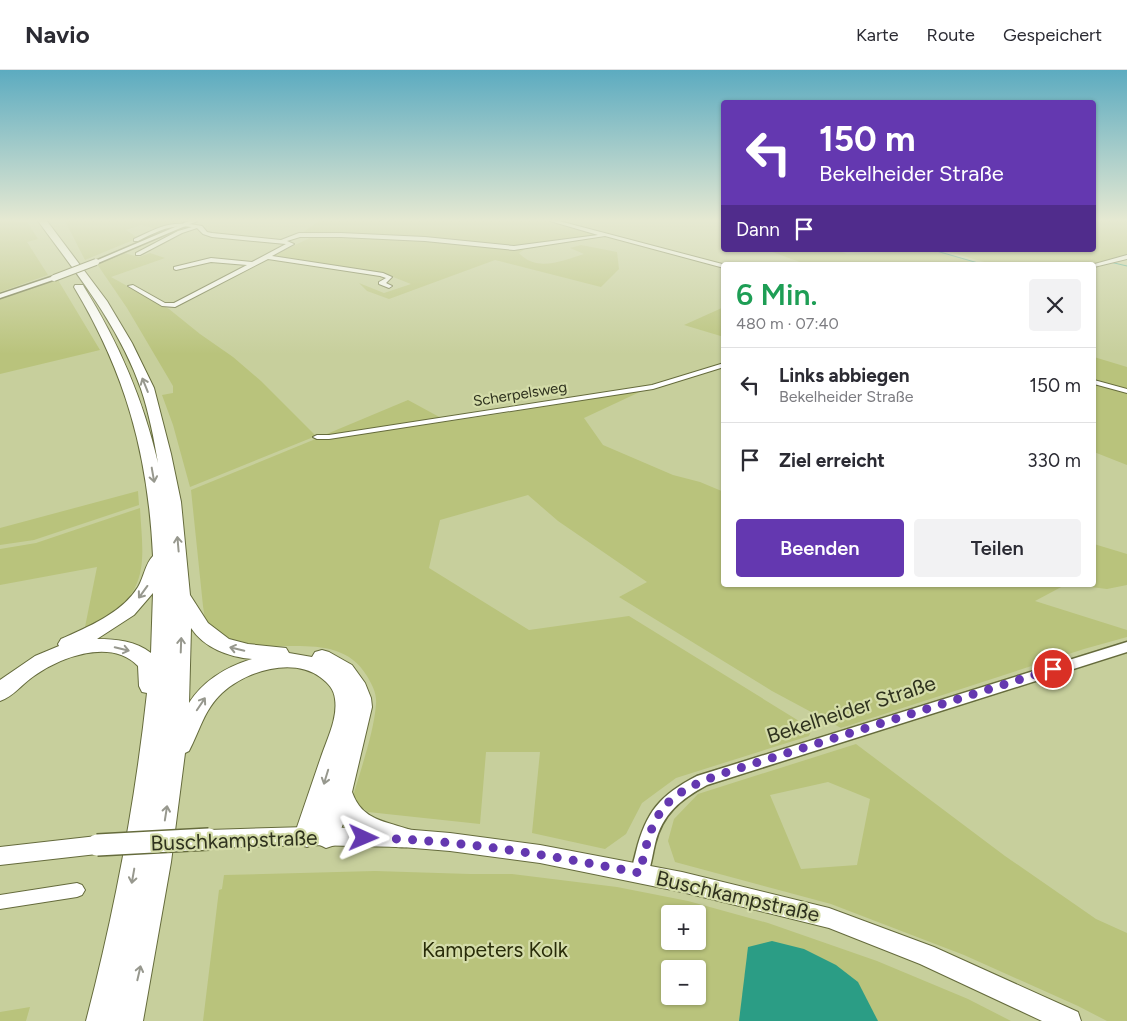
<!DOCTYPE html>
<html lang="de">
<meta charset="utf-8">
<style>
body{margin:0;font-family:Figtree,sans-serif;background:#f2f2f3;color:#2b2b33;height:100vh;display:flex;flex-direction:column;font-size:19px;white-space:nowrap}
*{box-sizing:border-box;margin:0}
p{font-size:16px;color:#7c7c81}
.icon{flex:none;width:28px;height:28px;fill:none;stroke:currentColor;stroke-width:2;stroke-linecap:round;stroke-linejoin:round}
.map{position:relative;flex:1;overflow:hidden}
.panel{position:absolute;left:721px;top:192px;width:375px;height:325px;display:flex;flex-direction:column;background:#fff;border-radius:5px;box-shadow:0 1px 4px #0004}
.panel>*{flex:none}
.guide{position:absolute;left:721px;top:30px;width:375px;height:152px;border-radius:5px;box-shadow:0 1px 4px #0004;background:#6438b0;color:#fff;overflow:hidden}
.buttons{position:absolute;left:661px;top:835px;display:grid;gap:10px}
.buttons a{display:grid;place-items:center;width:45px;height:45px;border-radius:5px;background:#fff;box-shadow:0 1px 4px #0004;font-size:25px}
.pin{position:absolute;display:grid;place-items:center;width:42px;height:42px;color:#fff;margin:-21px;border:2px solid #fff;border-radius:50%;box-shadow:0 1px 5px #0007}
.me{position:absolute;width:55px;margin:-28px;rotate:91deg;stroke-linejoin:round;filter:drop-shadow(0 0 4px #0008)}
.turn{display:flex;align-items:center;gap:18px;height:105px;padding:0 15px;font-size:22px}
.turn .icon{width:65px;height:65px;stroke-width:2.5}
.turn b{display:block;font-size:35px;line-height:42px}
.then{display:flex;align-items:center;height:48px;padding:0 15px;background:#0003;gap:10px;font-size:19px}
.round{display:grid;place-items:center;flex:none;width:52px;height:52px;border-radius:5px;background:#f2f2f3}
.head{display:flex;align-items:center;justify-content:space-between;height:85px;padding:0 15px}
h1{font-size:30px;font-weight:600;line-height:38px;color:#1e9e55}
.cta{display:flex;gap:10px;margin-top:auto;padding:10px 15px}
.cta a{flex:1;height:58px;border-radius:5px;background:#6438b0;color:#fff;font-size:20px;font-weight:600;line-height:58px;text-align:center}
.cta a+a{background:#f2f2f3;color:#2b2b33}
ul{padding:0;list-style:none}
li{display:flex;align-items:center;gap:15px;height:75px;padding:0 15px;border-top:1px solid #e1e1e2}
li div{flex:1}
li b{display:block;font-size:19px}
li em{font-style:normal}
header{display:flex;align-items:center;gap:30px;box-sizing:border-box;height:70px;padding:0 25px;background:#fff;border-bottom:1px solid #e1e1e2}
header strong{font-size:24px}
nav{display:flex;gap:28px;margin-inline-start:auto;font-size:18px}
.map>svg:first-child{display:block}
</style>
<header>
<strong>Navio</strong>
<nav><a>Karte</a><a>Route</a><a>Gespeichert</a></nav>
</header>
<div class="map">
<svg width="1127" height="951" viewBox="0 0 1127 951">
<rect width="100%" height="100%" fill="#c7cf9c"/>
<path fill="#b9c37c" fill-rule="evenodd" d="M 0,151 L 27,152 L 38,169 L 27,172 L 48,205 L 0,222 Z
M 65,151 L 188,151 L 165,155 L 157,159 L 141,155 L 126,160 L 138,168 L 85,190 Z
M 319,151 L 549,151 L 599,165 L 516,177 L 426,169 L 302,163 Z
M 1094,151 L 1127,151 L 1127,187 L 1092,195 L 995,195 L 942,180 L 1094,180 Z
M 316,165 L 424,170 L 528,177 L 519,183 C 537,203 564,190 584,184 L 570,178 L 581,175 L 617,182 L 619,199 L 601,217 L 495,190 L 389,229 L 367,221 L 359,213 L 384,223 L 411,214 L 388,205 L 272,186 Z
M 767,180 L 836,180 L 847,184 L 933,180 L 986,195 L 808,195 Z
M 124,183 L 139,187 L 150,183 L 165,188 L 111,207 L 169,239 L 200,264 L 233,287 L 261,311 L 316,366 L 190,417 L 173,355 L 162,325 L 173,323 L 173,316 L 127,238 L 97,194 Z
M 58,210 L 100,280 L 0,304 L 0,229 Z
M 724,237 L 724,267 L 684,255 Z
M 1094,287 L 1127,297 L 1127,320 L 1094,311 Z
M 1094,314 L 1127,322 L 1127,395 L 1094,382 Z
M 644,320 L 584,348 L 603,375 L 673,405 L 700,412 L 724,422 L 724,515 L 1065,515 L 1035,531 L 1127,560 L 1127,567 L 1084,579 L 841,658 L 772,621 L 619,527 L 647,512 L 558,451 L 528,425 L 440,450 L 429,498 L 529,560 L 629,546 L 812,659 L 809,666 L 676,708 L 642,733 L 626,764 L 605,779 L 532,763 L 540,682 L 486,682 L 480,754 L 368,742 L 352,730 C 360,701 374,663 376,634 C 377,623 372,615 367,606 C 334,551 258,596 217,561 C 214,558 208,555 206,551 C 204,547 204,541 203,536 L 191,420 L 318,368 L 327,369 L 499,344 Z
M 408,330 L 443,349 L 322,366 Z
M 138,421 L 139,435 L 34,470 L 0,475 L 0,458 Z
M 140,438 C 142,480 151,516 112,543 C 103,550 96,556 85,557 L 97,497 L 0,515 L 0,479 L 36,473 Z
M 1094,474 L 1127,484 L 1127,515 L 1107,519 L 1074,515 L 1094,515 Z
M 856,674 L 1005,786 L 1096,849 L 1127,863 L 1127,951 L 1107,951 L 1078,936 L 964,885 L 831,834 L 675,792 L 668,771 L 674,749 L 698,724 ZM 828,712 L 870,729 L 857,795 L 801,799 L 770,725 Z
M 375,801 L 470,804 L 512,804 L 617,817 L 688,831 L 768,853 L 877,891 L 968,929 L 1011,951 L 203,951 L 219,820 L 222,819 L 224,805 ZM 670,844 L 698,844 L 698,871 L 670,871 ZM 670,899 L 698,899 L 698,926 L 670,926 Z
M 30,937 L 26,951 L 0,951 L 0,942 Z"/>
<path fill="#2b9d85" d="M 772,871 L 804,879 L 836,895 L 858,912 L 878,951 L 739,951 L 748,877 Z"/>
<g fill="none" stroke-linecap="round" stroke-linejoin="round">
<path stroke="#2b9d85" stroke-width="1" d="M 933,180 L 985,195
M 1110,192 L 1127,196
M 1091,195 L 1099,193"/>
<g stroke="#656b3c" stroke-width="2">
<path id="minor" d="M 550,151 L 559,151 L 726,195 L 724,195 L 724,198 L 605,166 L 514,180 L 425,171 L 341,167 L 300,167 L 287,171 L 294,174 L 272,186 L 383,203 L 392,207 L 386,213 L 392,216 L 389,218 L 379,214 L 379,212 L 386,208 L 380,206 L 268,189 L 175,237 L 162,236 L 128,216 L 133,215 L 165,233 L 174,233 L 247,195 L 211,192 L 176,200 L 174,199 L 174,197 L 211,188 L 252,192 L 286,174 L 212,167 L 203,164 L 197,158 L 182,163 L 140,185 L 136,185 L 136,183 L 178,161 L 192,157 C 169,154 157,162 138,171 L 134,171 L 134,169 C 161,156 171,150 202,156 L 207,162 L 212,163 L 281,170 L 299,163 L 341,163 L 425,167 L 514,176 L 598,165 Z
M 1127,185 L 1127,189 L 1094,197 L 1094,195 L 1091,195 Z
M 724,293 L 724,297 L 653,319 L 329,369 L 317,369 L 313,367 L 317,365 L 329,365 L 652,315 Z
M 1094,310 L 1127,319 L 1127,323 L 1094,314 Z
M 77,813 L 82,815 L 85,820 L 82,825 L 77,827 L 0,839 L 0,825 Z"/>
</g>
<g stroke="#656b3c" stroke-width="3">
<path id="tertiary" d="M 189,151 L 197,151 L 98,193 L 93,192 Z
M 54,206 L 56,207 L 56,209 L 0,228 L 0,224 Z
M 1127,572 L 1127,582 L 707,715 C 681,729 662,744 655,774 C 652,786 651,798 646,808 L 640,811 L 634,808 C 630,800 634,791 636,782 C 646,742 660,725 697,706 Z"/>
</g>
<g stroke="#656b3c" stroke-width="2">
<path id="secondary" d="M 307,757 L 402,759 L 450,763 L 540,775 L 682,802 L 829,838 L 934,877 L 1078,942 L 1081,951 L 1042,951 L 920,894 L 829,858 L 682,822 L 540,793 L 450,781 L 402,777 L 307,775 L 209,778 L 202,775 L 199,769 L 202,763 L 209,760 Z
M 97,766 L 104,769 L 107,775 L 104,781 L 97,784 L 0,795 L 0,777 Z"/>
</g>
<g stroke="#656b3c" stroke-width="2">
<path id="motorway" d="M 38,151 L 47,151 L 107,231 L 132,273 L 154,318 L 171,384 L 181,432 L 190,525 L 208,553 L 229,569 L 248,574 L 286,578 L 289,583 L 312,587 L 315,582 L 322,580 L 329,582 L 352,595 L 365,613 L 371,628 L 372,637 L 352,722 C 362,751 386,751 411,760 L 415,768 L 411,776 C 395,782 355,767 343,754 L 335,775 L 326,778 L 316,773 L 307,777 L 298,774 L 294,766 C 303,740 312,713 321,687 C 327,669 338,648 335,629 C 334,619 328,613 320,607 C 292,587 246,601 222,623 C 204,640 200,660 189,681 L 185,683 L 171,792 L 143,951 L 86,951 C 114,844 135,734 147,623 L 142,622 L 139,616 L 138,596 C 111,568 61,587 34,606 C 22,614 13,627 0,631 L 0,610 L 35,586 L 59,576 L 58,574 L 61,569 C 88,557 122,543 138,517 C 144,507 145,494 153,486 C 148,384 126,304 74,217 L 75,215 L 83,215 L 84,217 C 119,273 143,329 158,393 C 154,369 149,343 141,319 C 119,256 77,204 38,151 ZM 153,523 L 151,583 C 136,571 116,569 97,569 L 134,545 ZM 191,558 C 204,578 229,587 252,589 C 226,597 204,610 189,633 Z"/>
</g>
<use href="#minor" fill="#fff" fill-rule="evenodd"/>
<use href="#tertiary" fill="#fff" fill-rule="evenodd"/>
<use href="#secondary" fill="#fff" fill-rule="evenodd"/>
<use href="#motorway" fill="#fff" fill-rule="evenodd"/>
<g stroke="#656b3c" stroke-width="8" stroke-linecap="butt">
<path id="tertiary-bridge" d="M 54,208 L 96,192"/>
</g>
<g stroke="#656b3c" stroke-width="24" stroke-linecap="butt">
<path id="secondary-bridge" d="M 97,775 L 209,769"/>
</g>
<use href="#tertiary-bridge" stroke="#fff" stroke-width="6"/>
<use href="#secondary-bridge" stroke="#fff" stroke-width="21"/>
</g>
<defs><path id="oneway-shaft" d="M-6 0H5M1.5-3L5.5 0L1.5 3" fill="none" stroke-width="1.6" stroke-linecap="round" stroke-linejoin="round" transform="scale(1.25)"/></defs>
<g stroke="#97988e">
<use href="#oneway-shaft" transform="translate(145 315) rotate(-112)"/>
<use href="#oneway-shaft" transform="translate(153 405) rotate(80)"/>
<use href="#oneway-shaft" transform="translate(178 474) rotate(-95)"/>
<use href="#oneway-shaft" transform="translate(143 522) rotate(126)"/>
<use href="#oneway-shaft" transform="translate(181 575) rotate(-88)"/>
<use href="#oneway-shaft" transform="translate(122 579) rotate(14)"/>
<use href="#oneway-shaft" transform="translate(237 579) rotate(-167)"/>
<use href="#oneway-shaft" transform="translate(201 634) rotate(-56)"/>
<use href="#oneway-shaft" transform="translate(326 707) rotate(107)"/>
<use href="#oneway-shaft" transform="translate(166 743) rotate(-81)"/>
<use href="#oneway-shaft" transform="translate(133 806) rotate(100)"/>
<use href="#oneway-shaft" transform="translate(139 903) rotate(-77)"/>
</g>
<linearGradient id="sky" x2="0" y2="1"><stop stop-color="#5cabc0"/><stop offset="0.53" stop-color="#e6e9d2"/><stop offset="1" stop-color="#e6e9d2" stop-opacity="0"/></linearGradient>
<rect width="1127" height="284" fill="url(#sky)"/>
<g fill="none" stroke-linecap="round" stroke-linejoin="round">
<path stroke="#6438b0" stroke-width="9" stroke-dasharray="0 16.2" d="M 364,768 C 457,769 549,785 640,803 C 653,738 664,724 727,702 L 1053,599"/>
</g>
<g text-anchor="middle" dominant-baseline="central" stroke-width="4.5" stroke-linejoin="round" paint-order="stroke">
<g font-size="15" fill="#2f321e" stroke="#d4dca9">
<text transform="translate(520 324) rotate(-9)">Scherpelsweg</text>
</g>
<g font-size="21" fill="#2f321e" stroke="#d4dca9">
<text transform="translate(851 639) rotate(-18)">Bekelheider Straße</text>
<text transform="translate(234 770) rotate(-2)">Buschkampstraße</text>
<text transform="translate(738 826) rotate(13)">Buschkampstraße</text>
</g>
<g font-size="21" fill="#292c09" stroke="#d4dca9">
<text x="495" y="879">Kampeters Kolk</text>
</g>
</g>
</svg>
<div class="buttons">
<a>+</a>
<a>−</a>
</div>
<div class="pin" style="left:1053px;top:599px;background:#d93025"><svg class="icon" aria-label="arrive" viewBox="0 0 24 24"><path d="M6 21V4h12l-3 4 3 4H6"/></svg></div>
<svg class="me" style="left:364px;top:768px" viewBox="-20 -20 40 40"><path d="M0-17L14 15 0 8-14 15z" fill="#6438b0" stroke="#fff" stroke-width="4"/></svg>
<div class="guide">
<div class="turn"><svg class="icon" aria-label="left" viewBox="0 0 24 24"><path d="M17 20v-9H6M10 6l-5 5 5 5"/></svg><div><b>150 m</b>Bekelheider Straße</div></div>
<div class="then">Dann<svg class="icon" aria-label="arrive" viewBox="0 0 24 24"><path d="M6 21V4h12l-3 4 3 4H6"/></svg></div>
</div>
<section class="panel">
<div class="head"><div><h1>6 Min.</h1><p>480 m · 07:40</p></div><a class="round"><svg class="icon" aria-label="close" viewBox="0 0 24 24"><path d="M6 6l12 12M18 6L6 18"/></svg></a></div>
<ul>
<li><svg class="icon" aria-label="left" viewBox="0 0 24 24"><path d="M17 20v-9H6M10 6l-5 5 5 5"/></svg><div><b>Links abbiegen</b><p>Bekelheider Straße</p></div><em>150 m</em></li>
<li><svg class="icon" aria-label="arrive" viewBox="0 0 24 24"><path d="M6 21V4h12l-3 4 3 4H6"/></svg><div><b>Ziel erreicht</b></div><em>330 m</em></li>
</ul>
<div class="cta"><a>Beenden</a><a>Teilen</a></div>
</section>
</div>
